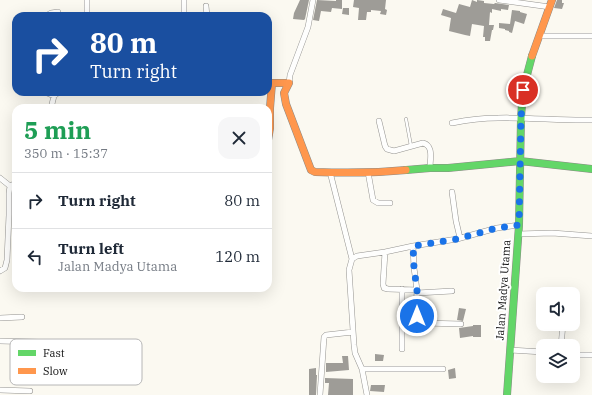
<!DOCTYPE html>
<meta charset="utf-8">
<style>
body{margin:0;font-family:"IBM Plex Serif",serif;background:#f6f6f7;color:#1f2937;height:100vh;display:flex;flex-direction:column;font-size:15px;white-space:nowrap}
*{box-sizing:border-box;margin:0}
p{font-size:13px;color:#747a83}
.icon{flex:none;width:22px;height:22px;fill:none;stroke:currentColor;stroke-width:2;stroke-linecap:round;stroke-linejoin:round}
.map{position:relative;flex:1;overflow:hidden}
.side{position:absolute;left:12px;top:104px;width:260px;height:188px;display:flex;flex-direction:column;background:#fff;border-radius:12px;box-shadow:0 4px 16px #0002}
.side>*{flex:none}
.hud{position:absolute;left:12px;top:12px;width:260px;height:84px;border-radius:12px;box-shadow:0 4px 16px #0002;background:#1a4fa0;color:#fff;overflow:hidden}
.fabs{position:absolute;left:536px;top:287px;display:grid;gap:8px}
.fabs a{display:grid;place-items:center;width:44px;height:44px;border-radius:8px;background:#fff;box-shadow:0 4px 16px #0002;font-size:20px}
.pin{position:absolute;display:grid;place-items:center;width:34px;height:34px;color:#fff;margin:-17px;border:2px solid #fff;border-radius:50%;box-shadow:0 1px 4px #0007}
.me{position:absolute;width:44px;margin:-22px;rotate:0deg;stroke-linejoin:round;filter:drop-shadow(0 0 3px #0008)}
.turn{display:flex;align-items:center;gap:14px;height:84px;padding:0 12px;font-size:18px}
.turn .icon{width:52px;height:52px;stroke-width:2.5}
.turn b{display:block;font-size:28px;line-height:34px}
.round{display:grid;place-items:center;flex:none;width:42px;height:42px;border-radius:12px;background:#f6f6f7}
.headline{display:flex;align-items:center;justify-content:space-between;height:68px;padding:0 12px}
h1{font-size:24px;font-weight:700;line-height:30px;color:#1e9e55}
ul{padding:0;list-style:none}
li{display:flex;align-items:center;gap:12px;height:56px;padding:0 12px;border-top:1px solid #e0e1e3}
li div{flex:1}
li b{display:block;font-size:15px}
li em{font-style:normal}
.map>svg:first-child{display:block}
</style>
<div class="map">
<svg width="592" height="395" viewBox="0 0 592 395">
<rect width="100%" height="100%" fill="#fbf9f1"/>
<path fill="#9e9c97" d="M 300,0 L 309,0 L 305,19 L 304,20 L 293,19 L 294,13 Z
M 317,0 L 336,1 L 336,0 L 342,0 L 342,9 L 332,8 L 331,12 L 321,11 L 319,21 L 313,20 Z
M 354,0 L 386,0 L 385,9 L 387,10 L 386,15 L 380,14 L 381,11 L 371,10 L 371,12 L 367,12 L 366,20 L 358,20 L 359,8 L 353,7 Z
M 472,0 L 477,2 L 477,0 L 484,1 L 484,3 L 494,4 L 495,3 L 509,5 L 508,10 L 501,9 L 501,11 L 492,9 L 492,13 L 490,12 L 489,25 L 494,25 L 493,30 L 492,30 L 490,41 L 485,41 L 485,37 L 483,37 L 484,26 L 472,24 L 470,36 L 465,35 L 449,31 L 451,18 L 441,15 L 443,9 L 456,13 L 459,4 L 470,7 Z
M 557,0 L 562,0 L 562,3 L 564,3 L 562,9 L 554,8 Z
M 343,8 L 349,8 L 349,15 L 342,14 Z
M 512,10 L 520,11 L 520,12 L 527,14 L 524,24 L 515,21 L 512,33 L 509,32 L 509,31 L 505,30 L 505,29 L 499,28 L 499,23 L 510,24 Z
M 459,308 L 466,309 L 463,321 L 457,320 Z
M 473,325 L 481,325 L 481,337 L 473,337 L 473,336 L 460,338 L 459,328 L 473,326 Z
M 375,354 L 384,355 L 383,361 L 375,361 Z
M 342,356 L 348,356 L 349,370 L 326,372 L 326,363 L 343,363 Z
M 316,368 L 316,375 L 317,375 L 316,395 L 309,395 L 309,369 Z
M 455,368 L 456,378 L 449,379 L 448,370 Z
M 325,378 L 353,379 L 353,395 L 328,395 L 329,383 L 325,383 Z
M 371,385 L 385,385 L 384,392 L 370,391 Z"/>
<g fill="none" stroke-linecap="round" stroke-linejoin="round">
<g stroke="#949390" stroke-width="3.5">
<path id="lane" d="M 406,119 L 411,146"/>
</g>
<g stroke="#949390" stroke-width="6">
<path id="street" d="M 499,0 L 550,7
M 206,6 L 207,16
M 46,16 L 51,13 L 58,12
M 87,16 L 87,0
M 184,16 L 184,0
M 539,36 L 592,36
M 289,83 L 290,75 L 308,27 L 313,0
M 45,92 L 54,96
M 51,108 L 54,96 L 59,92
M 379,121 L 385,146 L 387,149 L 394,151 L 423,143 C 434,146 430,159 430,168
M 452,123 C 467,120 483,118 498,118 C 530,117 561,121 592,120
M 330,172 L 352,259
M 368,172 L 373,200 L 378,203 L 390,203
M 0,178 L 10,186
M 452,192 L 456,221 L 460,238
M 518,234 L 552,233 L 592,236
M 413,246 L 414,268 L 417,290 L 416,310 L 417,315 L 419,321 L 423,323 L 461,324
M 385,252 L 383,284 L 384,288 L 388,289 L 417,290
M 0,271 L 5,268 L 7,260 L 9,215 L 9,193 L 10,186 L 16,183
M 402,289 L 402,349
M 417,293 L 452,291
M 0,318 L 22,317
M 0,341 L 38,342
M 561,346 L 563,324
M 510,350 L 543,352
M 573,355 L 592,355
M 362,369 L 443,369
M 0,390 L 30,391
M 320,395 L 324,337 L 326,335 L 353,332
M 367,395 L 362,369 L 355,353 L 354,345 L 349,270 L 352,259 L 357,256 L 385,252 L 413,246 L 457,239 L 497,228 L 519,225"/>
</g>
<g stroke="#8b8a86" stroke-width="8">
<path id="fast" d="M 406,170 L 430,168 L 448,168 L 520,161 L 592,169
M 507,395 L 519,225 L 521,118 L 523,90 L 532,56"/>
</g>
<g stroke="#8b8a86" stroke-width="8">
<path id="slow" d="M 532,56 L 552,0
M 268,140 L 270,128 L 270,108 L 272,83 L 289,83 L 284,93 L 286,104 L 311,170 L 315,172 C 346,173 376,173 406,170"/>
</g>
<use href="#lane" stroke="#fefefd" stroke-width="2.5"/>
<use href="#street" stroke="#fefefd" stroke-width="5"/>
<use href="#fast" stroke="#63d668" stroke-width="7"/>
<use href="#slow" stroke="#ff974d" stroke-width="7"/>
</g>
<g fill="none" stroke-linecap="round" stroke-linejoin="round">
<path stroke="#1a73e8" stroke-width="7" stroke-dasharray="0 12.6" d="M 417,316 L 417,290 L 414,268 L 413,246 L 457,239 L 497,228 L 519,225 L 521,118 L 523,90"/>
</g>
<g text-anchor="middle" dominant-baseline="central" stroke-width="4" stroke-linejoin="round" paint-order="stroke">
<g font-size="11" fill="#0d0d0d" stroke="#fff">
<text transform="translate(503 290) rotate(-86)">Jalan Madya Utama</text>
</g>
</g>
<rect x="10" y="339" width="132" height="46" rx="6" fill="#fff" stroke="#b6b6b6" stroke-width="1"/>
<rect x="18" y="350" width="18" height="6" fill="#63d668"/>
<rect x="18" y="368" width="18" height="6" fill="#ff974d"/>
<g font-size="11" fill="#0d0d0d">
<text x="43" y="357">Fast</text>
<text x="43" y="375">Slow</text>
</g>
</svg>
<div class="fabs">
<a><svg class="icon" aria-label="sound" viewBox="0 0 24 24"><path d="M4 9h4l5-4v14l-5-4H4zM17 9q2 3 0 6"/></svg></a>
<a><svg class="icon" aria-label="layers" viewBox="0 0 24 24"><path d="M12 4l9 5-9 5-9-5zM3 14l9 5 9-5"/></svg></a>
</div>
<div class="pin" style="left:523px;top:90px;background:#d93025"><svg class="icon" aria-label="arrive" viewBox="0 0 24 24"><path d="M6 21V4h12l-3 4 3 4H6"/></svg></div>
<svg class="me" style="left:417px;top:316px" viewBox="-20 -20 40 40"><circle r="17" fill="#1a73e8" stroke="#fff" stroke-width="3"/><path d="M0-11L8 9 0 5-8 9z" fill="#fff"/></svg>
<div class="hud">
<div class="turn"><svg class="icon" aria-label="right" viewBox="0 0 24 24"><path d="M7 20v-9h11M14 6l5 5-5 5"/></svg><div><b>80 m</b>Turn right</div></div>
</div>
<section class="side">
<div class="headline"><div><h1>5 min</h1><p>350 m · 15:37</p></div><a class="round"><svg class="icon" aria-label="close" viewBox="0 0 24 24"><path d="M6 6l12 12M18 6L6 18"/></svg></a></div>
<ul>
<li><svg class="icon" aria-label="right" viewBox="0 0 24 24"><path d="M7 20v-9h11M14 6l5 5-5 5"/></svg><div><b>Turn right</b></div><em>80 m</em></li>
<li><svg class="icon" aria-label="left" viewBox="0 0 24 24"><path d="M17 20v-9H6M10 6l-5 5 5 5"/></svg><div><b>Turn left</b><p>Jalan Madya Utama</p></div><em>120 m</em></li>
</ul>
</section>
</div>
